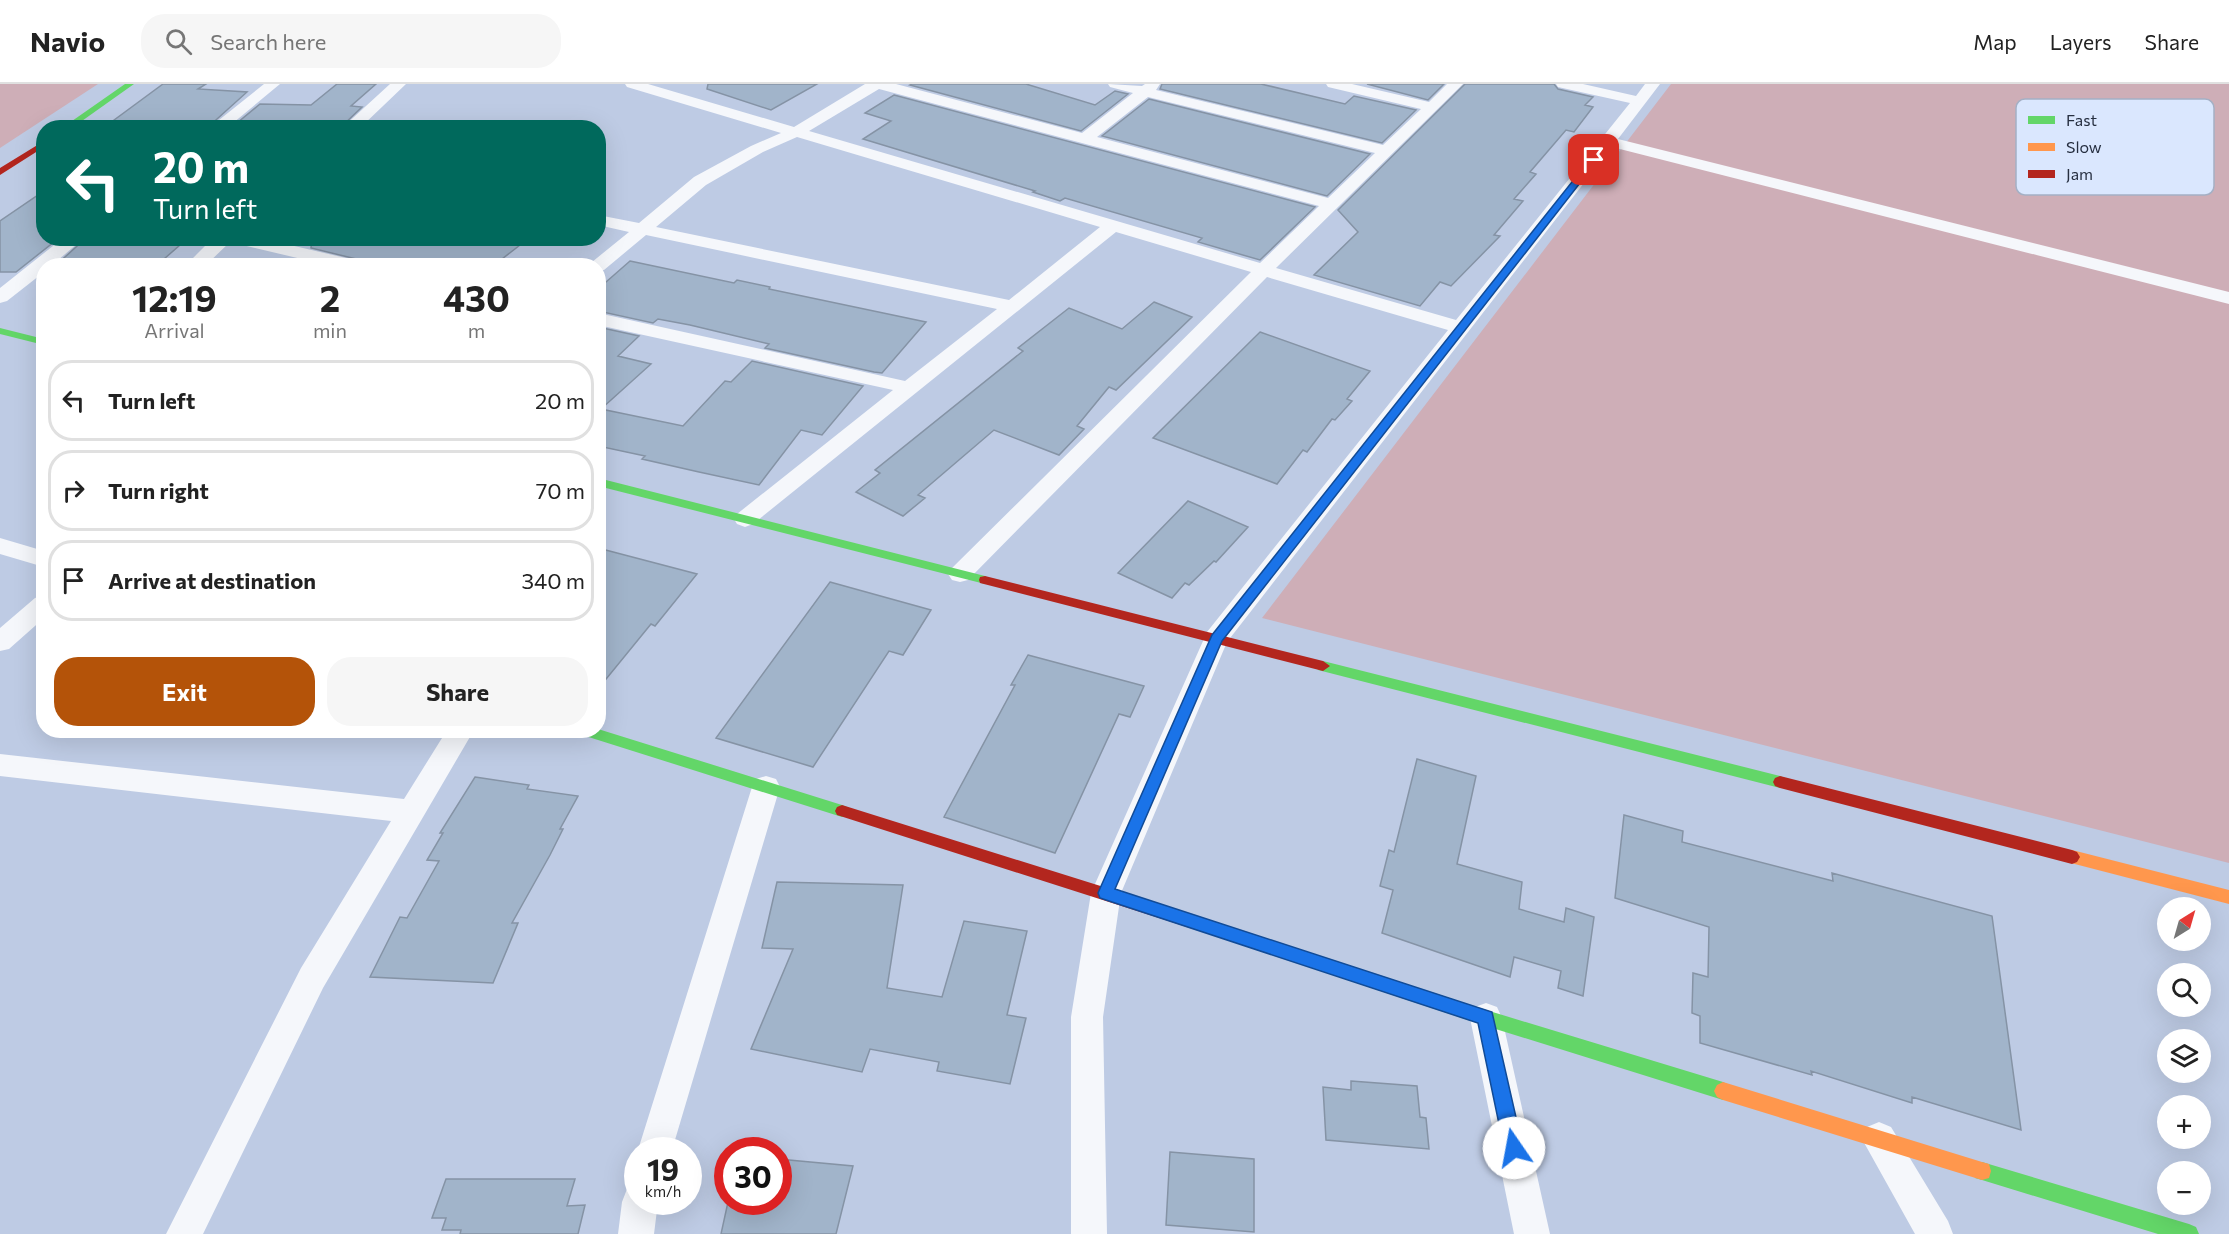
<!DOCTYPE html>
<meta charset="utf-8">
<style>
body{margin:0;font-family:Commissioner,sans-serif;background:#f6f6f6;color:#222;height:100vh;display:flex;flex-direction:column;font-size:22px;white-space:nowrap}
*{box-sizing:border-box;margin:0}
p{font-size:20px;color:#767676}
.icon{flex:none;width:33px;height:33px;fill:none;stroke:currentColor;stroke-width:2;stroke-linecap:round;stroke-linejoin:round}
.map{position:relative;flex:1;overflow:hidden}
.drawer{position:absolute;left:36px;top:174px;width:570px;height:480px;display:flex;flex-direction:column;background:#fff;border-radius:24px;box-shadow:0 6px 24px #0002}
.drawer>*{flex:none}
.guide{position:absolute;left:36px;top:36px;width:570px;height:126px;border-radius:24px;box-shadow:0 6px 24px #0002;background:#00695c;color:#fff;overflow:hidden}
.needle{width:39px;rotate:37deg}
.fabs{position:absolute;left:2157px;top:813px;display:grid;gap:12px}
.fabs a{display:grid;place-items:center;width:54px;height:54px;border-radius:50%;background:#fff;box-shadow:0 6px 24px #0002;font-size:30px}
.speed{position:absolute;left:624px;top:1053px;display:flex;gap:12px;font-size:30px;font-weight:700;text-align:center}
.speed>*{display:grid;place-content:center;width:78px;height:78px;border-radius:50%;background:#fff;box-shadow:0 6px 24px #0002;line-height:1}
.speed small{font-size:15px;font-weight:400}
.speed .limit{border:9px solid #d22;background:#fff;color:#111}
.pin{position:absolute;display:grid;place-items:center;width:51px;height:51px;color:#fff;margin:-26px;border-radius:12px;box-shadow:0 3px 9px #0006}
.me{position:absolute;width:66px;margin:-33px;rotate:348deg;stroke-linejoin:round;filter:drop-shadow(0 0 4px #0008)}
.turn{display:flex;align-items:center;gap:21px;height:126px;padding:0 18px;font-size:27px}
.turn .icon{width:78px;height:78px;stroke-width:2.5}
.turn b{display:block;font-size:42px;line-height:51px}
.eta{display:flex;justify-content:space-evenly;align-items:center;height:102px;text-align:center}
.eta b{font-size:36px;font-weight:700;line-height:42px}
.primary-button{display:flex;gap:12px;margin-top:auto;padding:12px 18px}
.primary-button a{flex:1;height:69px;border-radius:24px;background:#b45309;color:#fff;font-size:24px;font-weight:700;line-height:69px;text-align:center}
.primary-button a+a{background:#f6f6f6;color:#222}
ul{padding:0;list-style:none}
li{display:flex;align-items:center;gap:18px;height:81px;margin:0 12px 9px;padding:0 6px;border:3px solid #e0e0e0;border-radius:24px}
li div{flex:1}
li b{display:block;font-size:22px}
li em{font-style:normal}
header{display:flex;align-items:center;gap:36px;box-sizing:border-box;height:84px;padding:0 30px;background:#fff;border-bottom:2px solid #e0e0e0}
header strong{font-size:28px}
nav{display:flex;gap:33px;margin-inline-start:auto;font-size:21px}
.search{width:420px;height:54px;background:#f6f6f6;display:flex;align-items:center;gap:15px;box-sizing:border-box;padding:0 21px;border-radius:24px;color:#767676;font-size:22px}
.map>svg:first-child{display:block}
</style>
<header>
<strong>Navio</strong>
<div class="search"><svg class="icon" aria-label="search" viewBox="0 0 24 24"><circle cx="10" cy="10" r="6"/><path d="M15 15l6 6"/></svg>Search here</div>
<nav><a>Map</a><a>Layers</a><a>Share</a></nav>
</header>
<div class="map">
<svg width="2229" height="1150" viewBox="0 0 2229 1150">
<rect width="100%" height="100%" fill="#becbe4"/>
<path fill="#ceaeb7" d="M 0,0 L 98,0 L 0,64 Z
M 1671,0 L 2229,0 L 2229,779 L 1262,534 Z"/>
<path fill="#a1b4ca" stroke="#8593a5" stroke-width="1.5" d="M 163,0 L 206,0 L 198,5 L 247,8 L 207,44 L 106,42 Z
M 337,0 L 376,0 L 351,22 L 362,23 L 340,44 L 231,44 L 260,20 L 311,21 Z
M 708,0 L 817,0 L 771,26 L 707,5 Z
M 912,0 L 1026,0 L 1095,21 L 1115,7 L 1128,10 L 1081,47 L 910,1 Z
M 1162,0 L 1261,0 L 1345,20 L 1354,12 L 1416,26 L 1382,59 L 1160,5 Z
M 1367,0 L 1444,0 L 1428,16 Z
M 1465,0 L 1554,0 L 1558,5 L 1593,13 L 1585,21 L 1593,23 L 1574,48 L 1566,46 L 1530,88 L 1536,90 L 1514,115 L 1523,117 L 1494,151 L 1500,152 L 1451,202 L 1440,198 L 1420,222 L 1314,191 L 1358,148 L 1338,126 Z
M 894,11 L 1315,123 L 1260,176 L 1198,158 L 1202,154 L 1065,114 L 1060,117 L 1033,108 L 1035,107 L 863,55 L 891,37 L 865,29 Z
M 1149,15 L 1370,70 L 1327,112 L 1102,52 Z
M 44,107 L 44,154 L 59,154 L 16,188 L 0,188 L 0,137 Z
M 86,154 L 188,154 L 156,182 L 55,182 Z
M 312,154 L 529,154 L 493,182 L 385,182 L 311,164 Z
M 630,177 L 734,199 L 737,196 L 770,203 L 769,205 L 926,238 L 882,289 L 874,288 L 765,264 L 769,260 L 690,241 L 658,235 L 653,239 L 598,227 L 598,205 Z
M 1154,218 L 1192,233 L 1116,306 L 1109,303 L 1077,342 L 1084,345 L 1059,371 L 994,346 L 918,411 L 925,414 L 903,432 L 856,408 L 880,389 L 875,386 L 1023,267 L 1018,264 L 1069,224 L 1122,245 Z
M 598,243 L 639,252 L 618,272 L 651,280 L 601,325 L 683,342 L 725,297 L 731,298 L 752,277 L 863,302 L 822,351 L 801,346 L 759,401 L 699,388 L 642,375 L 645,372 L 598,362 Z
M 1260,248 L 1370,287 L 1347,315 L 1352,317 L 1335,336 L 1332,335 L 1307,368 L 1303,366 L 1277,400 L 1153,354 Z
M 1188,417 L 1248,443 L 1216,478 L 1214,477 L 1189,501 L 1185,499 L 1172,514 L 1118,489 Z
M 598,464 L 697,490 L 655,542 L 651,540 L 598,605 Z
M 830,498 L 931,526 L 903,571 L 889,567 L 813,683 L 716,654 Z
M 1028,571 L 1144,602 L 1130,633 L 1119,630 L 1055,769 L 944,733 L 1015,601 L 1011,601 Z
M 1417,675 L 1476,692 L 1457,780 L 1522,798 L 1519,825 L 1564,838 L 1566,824 L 1594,833 L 1583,912 L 1558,904 L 1561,887 L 1514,873 L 1510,893 L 1382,849 L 1393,806 L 1380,802 L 1389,766 L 1394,768 Z
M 475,693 L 529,701 L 527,705 L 578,712 L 560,745 L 563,745 L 550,771 L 512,839 L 518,839 L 493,899 L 370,893 L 400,833 L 407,834 L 439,777 L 427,776 L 443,749 L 440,749 Z
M 1624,731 L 1683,747 L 1682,758 L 1833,797 L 1832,789 L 1992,832 L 2021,1046 L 1912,1013 L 1912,1019 L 1811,987 L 1812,991 L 1700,959 L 1700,932 L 1692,929 L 1693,889 L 1708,893 L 1709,843 L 1615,814 Z
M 777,798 L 903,801 L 887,904 L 942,913 L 964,837 L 1027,847 L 1007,931 L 1026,934 L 1010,1000 L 937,987 L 939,978 L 870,965 L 862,988 L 751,965 L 793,865 L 762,864 Z
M 1351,997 L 1417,1002 L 1420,1033 L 1426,1034 L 1429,1065 L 1326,1056 L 1323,1003 L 1351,1006 Z
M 1170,1068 L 1254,1075 L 1254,1148 L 1166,1141 Z
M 778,1075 L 853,1082 L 836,1150 L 721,1150 L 728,1118 L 778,1118 Z
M 446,1095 L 575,1095 L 567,1122 L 585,1121 L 578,1150 L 460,1150 L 461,1146 L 442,1146 L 446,1134 L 432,1134 Z"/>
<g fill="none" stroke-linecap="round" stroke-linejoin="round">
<path fill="#f5f7fb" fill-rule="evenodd" d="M 264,0 L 280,0 L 227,44 L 209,44 Z
M 390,0 L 406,0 L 360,44 L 342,44 Z
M 625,0 L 648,0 L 794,43 L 865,0 L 896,0 L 1082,49 L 1133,9 L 1110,3 L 1108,0 L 1142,2 L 1145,0 L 1160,0 L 1156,6 L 1383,61 L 1421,25 L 1328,3 L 1326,0 L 1352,0 L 1429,18 L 1447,0 L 1463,0 L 1276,184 L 1456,236 L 1630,19 L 1558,3 L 1556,0 L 1583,0 L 1636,12 L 1645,0 L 1660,0 L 1618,55 L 2229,208 L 2229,220 L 1612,63 L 1227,558 L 1121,809 L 1103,933 L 1107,1150 L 1071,1150 L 1071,933 L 1091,809 L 1207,548 L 1448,246 L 1267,193 L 968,496 L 960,498 L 952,496 L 948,490 L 952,484 L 1251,188 L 1116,148 L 753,440 L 745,443 L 737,440 L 734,435 L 737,430 L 893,306 L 598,241 L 598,229 L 905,297 L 997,225 L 646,151 L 604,186 L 598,187 L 598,182 L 589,182 L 592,178 L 629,148 L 598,141 L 598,131 L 639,139 L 694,93 L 751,62 L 781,49 L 627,3 ZM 879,5 L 1319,122 L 1260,179 L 809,47 ZM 1148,13 L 1375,69 L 1328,114 L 1097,53 ZM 797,53 L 1100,143 L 1009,216 L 656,143 L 706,101 L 763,68 Z
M 63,154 L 84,154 L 51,182 L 44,182 L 44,188 L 7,217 L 0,219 L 0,204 Z
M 213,154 L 260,154 L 363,178 L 366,182 L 331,182 L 230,158 L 205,182 L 185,182 Z
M 0,454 L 44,467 L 44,483 L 0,470 Z
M 44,511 L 44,534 L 9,565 L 0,567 L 0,544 L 35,514 Z
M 447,646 L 474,646 L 323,904 L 203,1150 L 166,1150 L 301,884 L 391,737 L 0,692 L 0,670 L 404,715 Z
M 766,692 L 776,695 L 780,703 L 672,1066 L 638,1066 L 752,703 L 756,695 Z
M 1486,919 L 1497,923 L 1502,934 L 1550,1150 L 1514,1150 L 1470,934 L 1475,923 Z
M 1879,1038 L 1891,1043 L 1948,1137 L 1953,1150 L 1915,1150 L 1862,1055 L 1867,1043 Z
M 638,1101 L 638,1118 L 658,1118 L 654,1150 L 618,1150 L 622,1118 L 627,1105 Z"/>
<path fill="#63d668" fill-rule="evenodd" d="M 125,0 L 134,0 L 72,44 L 62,44 Z
M 0,244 L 44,255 L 44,261 L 0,250 Z
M 598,394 L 985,492 L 991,496 L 985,500 L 598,402 Z
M 1323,577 L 1780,692 L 1785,694 L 1787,698 L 1785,702 L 1780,704 L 1318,586 L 1316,582 L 1318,578 Z
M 598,645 L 842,721 L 847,723 L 849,727 L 847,731 L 842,733 L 579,650 L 577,646 Z
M 1209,836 L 1486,926 L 1723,998 L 1729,1001 L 1732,1007 L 1729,1013 L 1723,1016 L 1486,942 L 1203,848 L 1201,843 L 1203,838 Z
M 1982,1078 L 2189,1140 L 2196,1143 L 2199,1150 L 2158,1150 L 1982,1096 L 1975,1094 L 1973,1087 L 1975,1080 Z"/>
<path fill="#ff974d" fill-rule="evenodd" d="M 2072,766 L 2229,806 L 2229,820 L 2067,778 L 2064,773 L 2067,768 Z
M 1723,998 L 1982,1078 L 1989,1080 L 1991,1087 L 1989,1094 L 1982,1096 L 1723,1016 L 1717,1013 L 1714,1007 L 1717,1001 Z"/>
<path fill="#b3261e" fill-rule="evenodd" d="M 44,57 L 44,63 L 0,91 L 0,84 Z
M 985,492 L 1323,577 L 1330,582 L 1323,587 L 980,499 L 979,496 L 980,493 Z
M 1780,692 L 2072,766 L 2077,768 L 2080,773 L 2077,778 L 2072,780 L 1780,704 L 1775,702 L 1773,698 L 1775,694 Z
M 842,721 L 1209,836 L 1215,838 L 1217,843 L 1215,848 L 1209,850 L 837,731 L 835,727 L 837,723 Z"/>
</g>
<path fill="#1a73e8" stroke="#114b97" stroke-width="1.5" d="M 1591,74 L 1598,76 L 1222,557 L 1115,805 L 1492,928 L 1523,1064 L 1520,1070 L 1514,1073 L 1507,1070 L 1504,1064 L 1478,939 L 1106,816 L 1100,814 L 1098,809 L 1212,551 Z"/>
<rect x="2016" y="15" width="198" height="96" rx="9" fill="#dae7fe" stroke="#a4b0c5" stroke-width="1.5"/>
<rect x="2028" y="32" width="27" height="8" fill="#63d668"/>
<rect x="2028" y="59" width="27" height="8" fill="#ff974d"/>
<rect x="2028" y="86" width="27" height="8" fill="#b3261e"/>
<g font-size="16" fill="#262f40">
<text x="2066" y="42">Fast</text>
<text x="2066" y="69">Slow</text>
<text x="2066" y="96">Jam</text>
</g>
</svg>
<div class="fabs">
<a><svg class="needle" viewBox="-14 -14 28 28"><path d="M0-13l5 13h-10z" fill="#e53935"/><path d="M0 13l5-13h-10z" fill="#767676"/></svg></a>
<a><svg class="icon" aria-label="search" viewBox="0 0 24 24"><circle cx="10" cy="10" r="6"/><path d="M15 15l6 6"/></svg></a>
<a><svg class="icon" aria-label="layers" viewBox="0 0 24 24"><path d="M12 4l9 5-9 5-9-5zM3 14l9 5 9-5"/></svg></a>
<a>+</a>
<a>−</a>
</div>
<div class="speed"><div>19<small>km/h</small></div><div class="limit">30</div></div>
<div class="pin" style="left:1594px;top:76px;background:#d93025"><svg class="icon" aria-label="arrive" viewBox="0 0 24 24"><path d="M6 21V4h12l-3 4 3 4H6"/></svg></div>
<svg class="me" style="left:1514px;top:1064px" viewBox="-20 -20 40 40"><circle r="19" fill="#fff"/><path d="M0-13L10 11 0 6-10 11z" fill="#1a73e8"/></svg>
<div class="guide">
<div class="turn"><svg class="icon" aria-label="left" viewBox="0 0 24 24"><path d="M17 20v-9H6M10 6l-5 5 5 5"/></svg><div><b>20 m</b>Turn left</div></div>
</div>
<section class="drawer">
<div class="eta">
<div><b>12:19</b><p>Arrival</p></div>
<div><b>2</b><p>min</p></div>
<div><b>430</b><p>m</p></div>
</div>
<ul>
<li><svg class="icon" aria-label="left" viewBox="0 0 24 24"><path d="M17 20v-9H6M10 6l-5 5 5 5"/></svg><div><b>Turn left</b></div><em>20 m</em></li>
<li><svg class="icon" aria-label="right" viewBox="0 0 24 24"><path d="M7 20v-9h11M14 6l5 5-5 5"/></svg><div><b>Turn right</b></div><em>70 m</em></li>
<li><svg class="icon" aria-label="arrive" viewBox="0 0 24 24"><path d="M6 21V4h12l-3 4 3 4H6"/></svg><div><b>Arrive at destination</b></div><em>340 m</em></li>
</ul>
<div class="primary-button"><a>Exit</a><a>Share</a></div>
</section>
</div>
